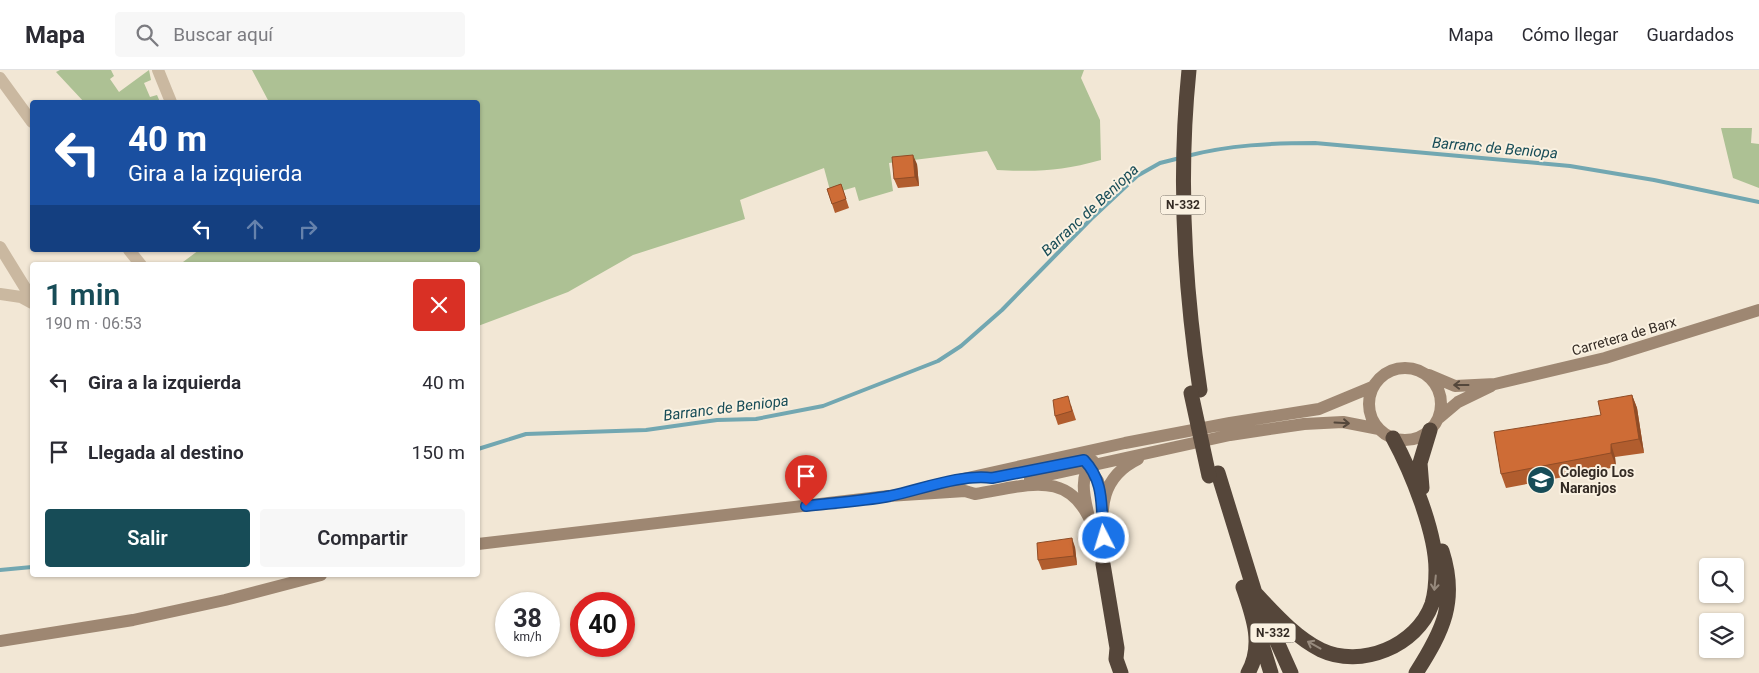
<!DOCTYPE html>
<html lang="es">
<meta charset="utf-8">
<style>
body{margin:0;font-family:Roboto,sans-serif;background:#f7f7f7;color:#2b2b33;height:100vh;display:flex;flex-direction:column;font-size:19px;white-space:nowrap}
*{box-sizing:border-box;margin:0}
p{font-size:16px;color:#7c7c81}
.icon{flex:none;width:28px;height:28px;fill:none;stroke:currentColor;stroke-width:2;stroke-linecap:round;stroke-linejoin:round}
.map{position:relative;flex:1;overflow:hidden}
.drawer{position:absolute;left:30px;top:192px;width:450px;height:315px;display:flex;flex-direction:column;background:#fff;border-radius:5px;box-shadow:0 1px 4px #0004}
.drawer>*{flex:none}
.top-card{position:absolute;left:30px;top:30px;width:450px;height:152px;border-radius:5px;box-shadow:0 1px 4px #0004;background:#1a4fa0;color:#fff;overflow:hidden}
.controls{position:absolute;left:1699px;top:488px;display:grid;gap:10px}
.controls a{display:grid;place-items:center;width:45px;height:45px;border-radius:5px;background:#fff;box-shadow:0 1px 4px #0004;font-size:25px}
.speed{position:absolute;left:495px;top:522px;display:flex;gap:10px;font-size:25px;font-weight:700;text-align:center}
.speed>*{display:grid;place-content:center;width:65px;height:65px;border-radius:50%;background:#fff;box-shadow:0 1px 4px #0004;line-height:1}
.speed small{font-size:12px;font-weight:400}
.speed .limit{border:8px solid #d22;background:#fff;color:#111}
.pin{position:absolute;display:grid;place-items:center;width:42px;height:42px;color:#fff;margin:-51px -21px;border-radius:50% 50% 50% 0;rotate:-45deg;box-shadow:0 0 5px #0007}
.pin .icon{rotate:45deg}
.me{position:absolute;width:55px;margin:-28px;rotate:355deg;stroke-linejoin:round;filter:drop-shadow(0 0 4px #0008)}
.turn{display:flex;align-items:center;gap:18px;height:105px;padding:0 15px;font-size:22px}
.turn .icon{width:65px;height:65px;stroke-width:2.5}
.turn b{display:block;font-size:35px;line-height:42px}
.lanes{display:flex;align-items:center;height:48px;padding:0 15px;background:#0003;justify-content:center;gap:25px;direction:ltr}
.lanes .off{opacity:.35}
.round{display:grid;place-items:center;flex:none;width:52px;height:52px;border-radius:5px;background:#f7f7f7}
.head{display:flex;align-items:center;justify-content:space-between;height:85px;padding:0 15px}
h1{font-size:30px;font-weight:600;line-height:38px;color:#174c57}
.primary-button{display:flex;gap:10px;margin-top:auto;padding:10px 15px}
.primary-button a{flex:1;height:58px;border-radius:5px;background:#174c57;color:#fff;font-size:20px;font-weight:600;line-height:58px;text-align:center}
.primary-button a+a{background:#f7f7f7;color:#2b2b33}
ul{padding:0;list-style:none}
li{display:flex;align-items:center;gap:15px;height:70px;padding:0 15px}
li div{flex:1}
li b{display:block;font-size:19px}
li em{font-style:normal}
header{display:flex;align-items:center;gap:30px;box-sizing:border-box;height:70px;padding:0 25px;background:#fff;border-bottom:1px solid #e1e1e2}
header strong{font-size:24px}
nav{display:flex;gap:28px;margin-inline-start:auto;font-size:18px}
.search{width:350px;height:45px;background:#f7f7f7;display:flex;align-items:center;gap:12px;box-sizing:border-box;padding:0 18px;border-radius:5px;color:#7c7c81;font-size:19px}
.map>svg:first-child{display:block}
</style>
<header>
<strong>Mapa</strong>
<div class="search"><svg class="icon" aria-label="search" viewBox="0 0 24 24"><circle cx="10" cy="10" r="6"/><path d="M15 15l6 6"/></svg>Buscar aquí</div>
<nav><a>Mapa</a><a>Cómo llegar</a><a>Guardados</a></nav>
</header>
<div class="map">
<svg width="1759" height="603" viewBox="0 0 1759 603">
<rect width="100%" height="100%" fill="#f2e7d5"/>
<path fill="#adc194" d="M 60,0 L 111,0 L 114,6 L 110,9 L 119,22 L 149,0 L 151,10 L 144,13 L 150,27 L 157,25 L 160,32 L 84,32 L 56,2 Z
M 252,0 L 1084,0 L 1081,8 L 1100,50 L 1101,90 C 1061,101 1038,102 997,100 L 987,81 L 889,93 L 893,121 L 859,131 L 855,117 L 831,124 L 824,98 L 740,130 L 745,149 L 633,185 L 568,222 L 478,256 L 478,195 L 179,195 L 199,180 L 478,180 L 478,32 L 269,32 Z
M 1721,58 L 1752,58 L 1751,73 L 1759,74 L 1759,118 L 1733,108 Z"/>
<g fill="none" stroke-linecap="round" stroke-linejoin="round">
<path stroke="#72a7b1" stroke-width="4" d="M 1187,86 C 1229,75 1272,73 1315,73 L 1570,96 L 1654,110 L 1759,132
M 478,379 L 526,364 L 646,360 L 717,350 L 756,349 L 823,336 L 938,291 L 961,276 L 1002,240 L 1091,149 L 1137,106 L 1160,93 L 1180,88
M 0,500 L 32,497"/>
<path stroke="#cab8a0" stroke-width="12" d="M 158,0 L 171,32
M 0,8 L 32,52
M 0,177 L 32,229
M 129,180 L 141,195
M 0,224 L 21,227 L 32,233"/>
<path stroke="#9e8772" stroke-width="12" d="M1369 334a36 36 0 1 1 72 0a36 36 0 1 1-72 0Z
M 1429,305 L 1455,316 L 1495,314 L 1605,288 L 1759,240
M 1439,348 L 1458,332 L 1491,316
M 1084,391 L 1098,411 L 1103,431
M 1030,409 L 1230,365 L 1304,354 L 1343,352 L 1379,359
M 927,417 L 1125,373 L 1230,353 L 1319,339 L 1372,317
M 1088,443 C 1084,426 1079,405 1093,391
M 478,474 L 888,426 L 965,421 L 975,424 C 1027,416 1072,396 1094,460 C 1098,471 1099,483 1103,494
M 1104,474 C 1100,438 1101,407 1138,389
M 0,571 L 133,550 L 225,530 L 321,505"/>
<path stroke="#55463a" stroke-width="15" d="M 1189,0 C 1178,107 1184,214 1200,320
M 1218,403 L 1255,523 L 1291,603
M 1422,418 L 1420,393 L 1430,360
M 1103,494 L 1117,578 L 1116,589 L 1121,603
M 1243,517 C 1253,546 1264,575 1248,603
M 1255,523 C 1275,544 1295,567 1321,580 C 1361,599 1417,576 1432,534 C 1435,524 1436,511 1436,500 C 1436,462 1411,401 1393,368
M 1260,568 L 1271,603
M 1416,603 C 1443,561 1458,531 1442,481"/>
<path stroke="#55463a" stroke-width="15" d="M 1191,323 L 1209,406"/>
</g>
<path fill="#b15d2e" d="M 917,94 L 919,116 L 898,118 L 894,109 Z
M 841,114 L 849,138 L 835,143 L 827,119 Z
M 1632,325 L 1637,338 L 1644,383 L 1615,387 L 1616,397 L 1506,418 L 1501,404 L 1601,345 Z
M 1071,335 L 1076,350 L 1058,355 L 1055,346 Z
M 1075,477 L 1077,495 L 1042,500 L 1038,490 Z"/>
<path fill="#904c26" d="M 913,85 L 917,94 L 919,116 L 915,107 Z
M 1632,325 L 1637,338 L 1644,383 L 1639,369 Z
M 1611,374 L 1615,387 L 1616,397 L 1611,383 Z
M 1072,468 L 1075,477 L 1077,495 L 1074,486 Z"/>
<path fill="#ce6c36" stroke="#904c26" d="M 913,85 L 915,107 L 894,109 L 892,87 Z
M 841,114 L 846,129 L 832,134 L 827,119 Z
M 1632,325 L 1639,369 L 1611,374 L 1611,383 L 1501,404 L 1494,362 L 1601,345 L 1598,331 Z
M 1068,326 L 1072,341 L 1055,346 L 1053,330 Z
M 1072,468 L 1074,486 L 1038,490 L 1037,473 Z"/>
<defs><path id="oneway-shaft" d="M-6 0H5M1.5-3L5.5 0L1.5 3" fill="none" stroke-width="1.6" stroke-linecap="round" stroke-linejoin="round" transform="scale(1.25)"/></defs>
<g stroke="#54473b">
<use href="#oneway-shaft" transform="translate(1461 315) rotate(180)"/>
<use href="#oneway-shaft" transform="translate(1342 353) rotate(3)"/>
</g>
<g stroke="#978a7d">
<use href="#oneway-shaft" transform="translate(1435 513) rotate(96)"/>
<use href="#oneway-shaft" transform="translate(1314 575) rotate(-151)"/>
</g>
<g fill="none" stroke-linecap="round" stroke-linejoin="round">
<g stroke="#114b97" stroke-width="12">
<path id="route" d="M 806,436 C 834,433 863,431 890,426 C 923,419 960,404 992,408 L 1084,390 C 1106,413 1100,439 1104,468"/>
</g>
<use href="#route" stroke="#1a73e8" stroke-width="9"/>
</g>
<defs>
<g id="school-disc" transform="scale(1.4375)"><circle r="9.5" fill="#174c57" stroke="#faf1e1"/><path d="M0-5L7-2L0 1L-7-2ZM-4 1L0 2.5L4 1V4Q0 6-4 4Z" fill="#fff"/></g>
</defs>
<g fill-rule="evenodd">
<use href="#school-disc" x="1541" y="410"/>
</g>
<g text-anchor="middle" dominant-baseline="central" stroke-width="4" stroke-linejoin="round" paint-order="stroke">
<g fill="#faf1e1" stroke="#6f665d" stroke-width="1">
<rect x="1160.5" y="125.5" width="45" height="19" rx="4"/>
<rect x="1250.5" y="553.5" width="45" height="19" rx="4"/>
</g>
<g font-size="12" font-weight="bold" fill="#342b24">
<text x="1183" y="135">N-332</text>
<text x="1273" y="563">N-332</text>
</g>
<g font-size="14" fill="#342b24" stroke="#faf1e1">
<text transform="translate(1624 266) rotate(-16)">Carretera de Barx</text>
</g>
<g font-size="14" font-weight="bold" fill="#342b24" stroke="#faf1e1" text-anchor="start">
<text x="1560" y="402">Colegio Los<tspan x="1560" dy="16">Naranjos</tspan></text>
</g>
<g font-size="15" font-style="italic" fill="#174c57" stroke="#faf1e1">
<text transform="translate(1495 78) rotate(5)">Barranc de Beniopa</text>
<text transform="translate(1090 140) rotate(-43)">Barranc de Beniopa</text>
<text transform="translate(726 338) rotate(-7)">Barranc de Beniopa</text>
</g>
</g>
</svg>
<div class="controls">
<a><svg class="icon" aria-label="search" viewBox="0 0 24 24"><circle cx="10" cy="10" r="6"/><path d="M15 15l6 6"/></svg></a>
<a><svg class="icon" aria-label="layers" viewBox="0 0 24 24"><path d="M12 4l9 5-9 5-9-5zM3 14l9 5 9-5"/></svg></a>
</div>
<div class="speed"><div>38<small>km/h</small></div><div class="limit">40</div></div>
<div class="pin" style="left:806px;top:436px;background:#d93025"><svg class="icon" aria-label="arrive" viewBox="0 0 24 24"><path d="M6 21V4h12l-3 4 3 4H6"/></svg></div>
<svg class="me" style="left:1104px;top:468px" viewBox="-20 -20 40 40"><circle r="17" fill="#1a73e8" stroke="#fff" stroke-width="3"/><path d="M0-11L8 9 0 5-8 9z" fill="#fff"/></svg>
<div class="top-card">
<div class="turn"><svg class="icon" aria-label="left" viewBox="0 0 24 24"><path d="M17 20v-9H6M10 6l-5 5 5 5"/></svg><div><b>40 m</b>Gira a la izquierda</div></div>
<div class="lanes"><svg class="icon" aria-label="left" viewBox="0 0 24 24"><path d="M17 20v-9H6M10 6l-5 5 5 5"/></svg><svg class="icon off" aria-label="ahead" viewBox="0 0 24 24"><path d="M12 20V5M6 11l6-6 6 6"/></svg><svg class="icon off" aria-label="right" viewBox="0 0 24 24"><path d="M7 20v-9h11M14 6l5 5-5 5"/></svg></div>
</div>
<section class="drawer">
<div class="head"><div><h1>1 min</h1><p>190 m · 06:53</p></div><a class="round" style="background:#d93025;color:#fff"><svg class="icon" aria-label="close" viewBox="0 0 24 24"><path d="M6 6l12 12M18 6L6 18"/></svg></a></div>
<ul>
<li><svg class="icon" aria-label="left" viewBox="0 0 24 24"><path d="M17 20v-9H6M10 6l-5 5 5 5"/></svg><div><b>Gira a la izquierda</b></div><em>40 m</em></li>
<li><svg class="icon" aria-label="arrive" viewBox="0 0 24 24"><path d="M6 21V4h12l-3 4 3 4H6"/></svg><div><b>Llegada al destino</b></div><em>150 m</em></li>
</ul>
<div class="primary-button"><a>Salir</a><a>Compartir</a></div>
</section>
</div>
